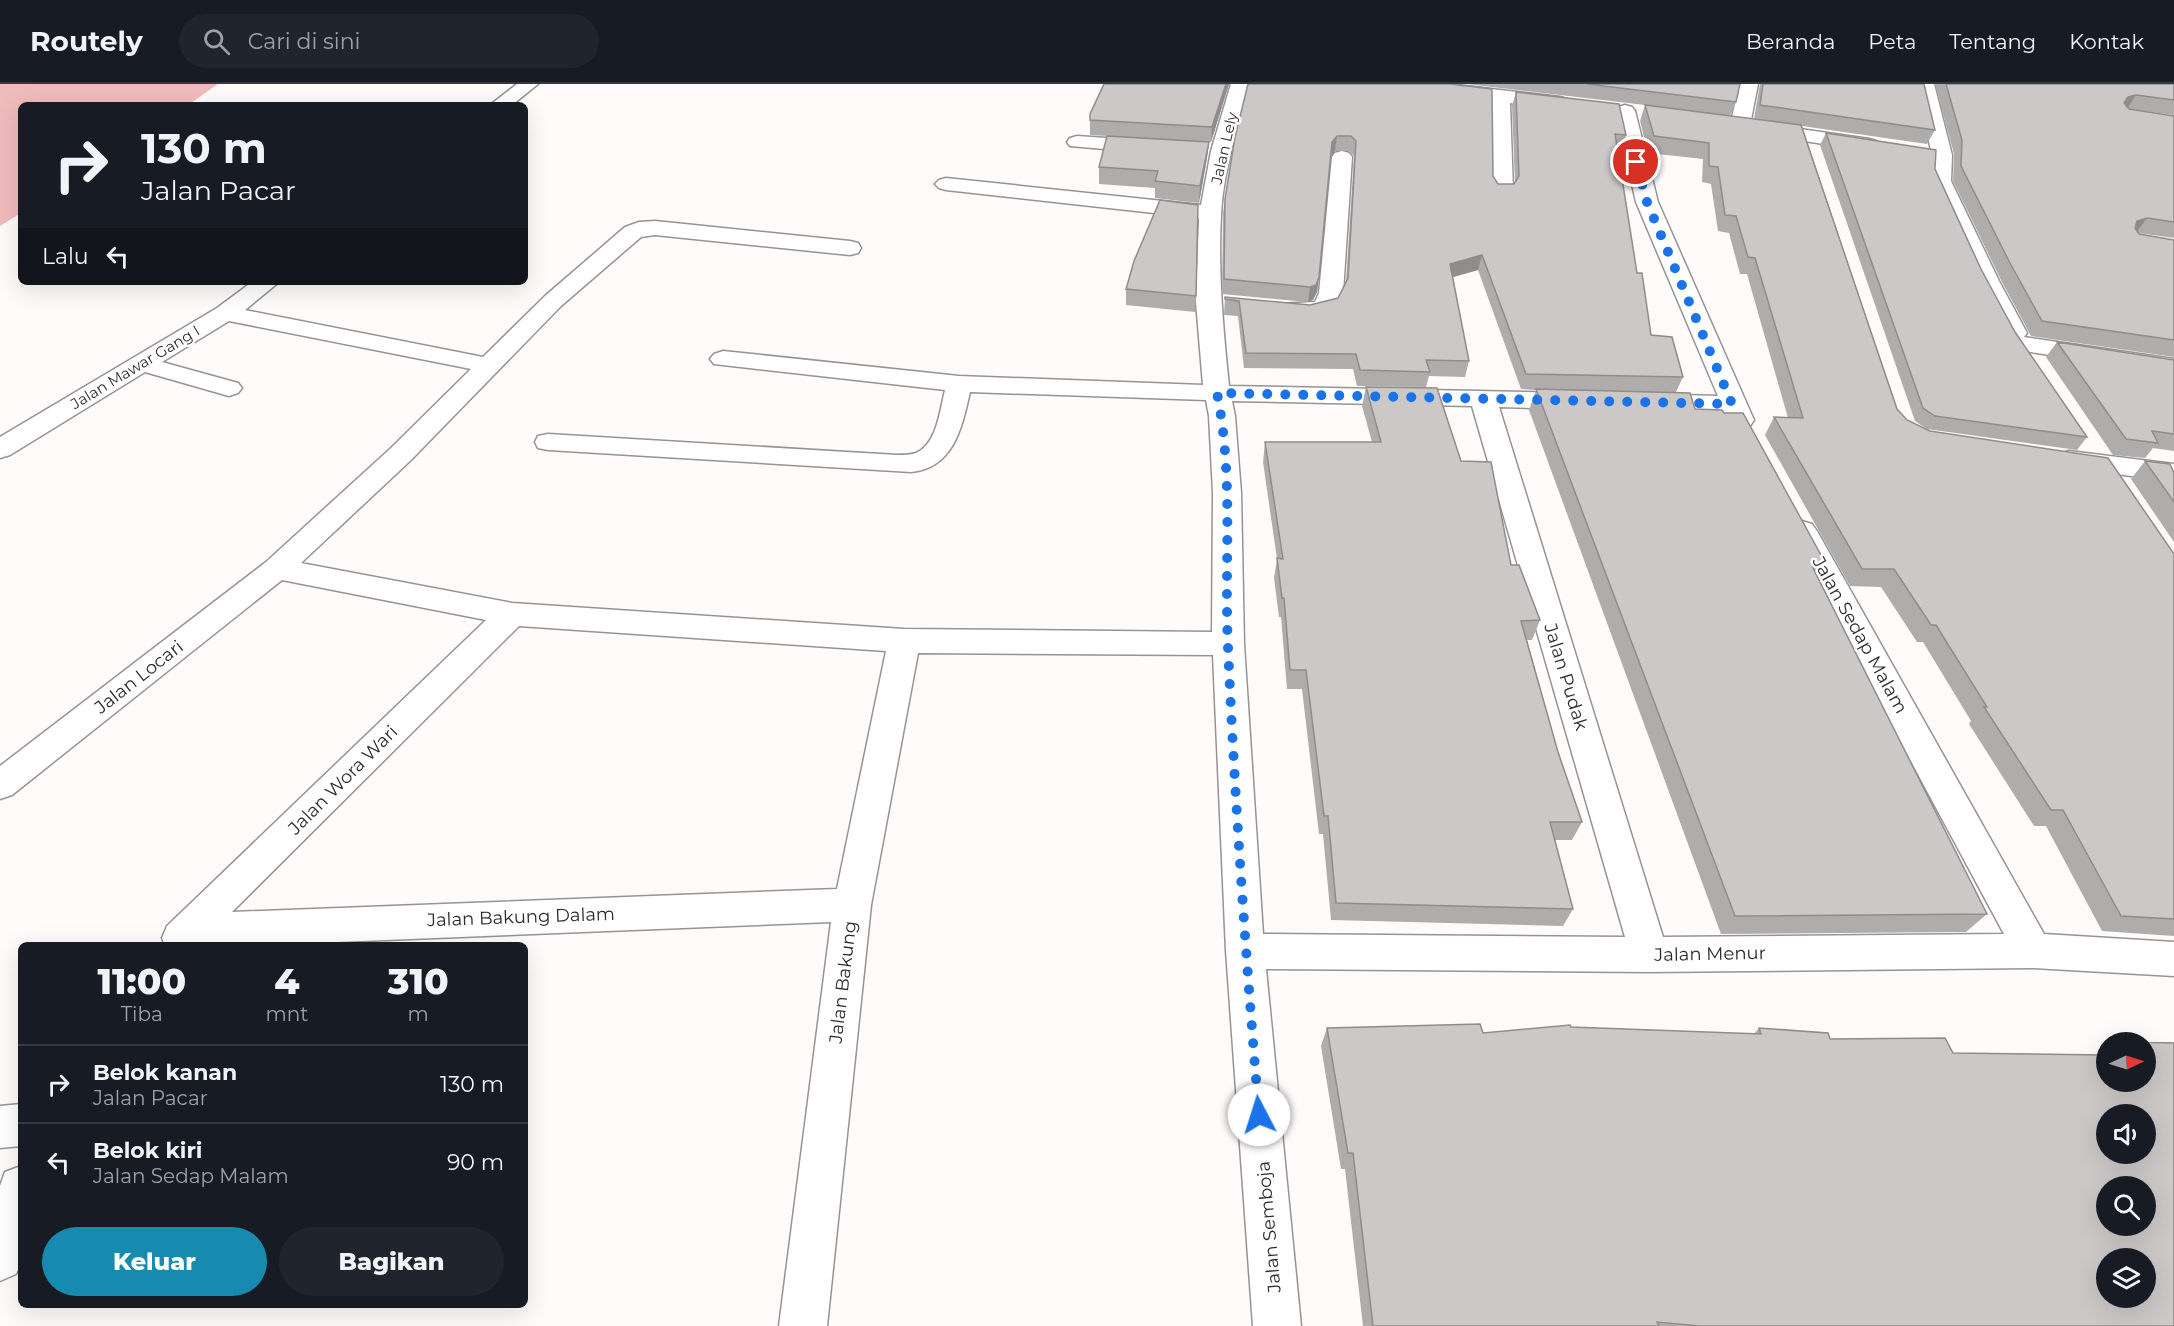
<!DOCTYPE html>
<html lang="id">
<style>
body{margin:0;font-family:Montserrat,sans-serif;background:#20242c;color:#f1f3f6;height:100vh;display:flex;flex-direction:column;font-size:22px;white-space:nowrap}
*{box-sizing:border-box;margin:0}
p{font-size:20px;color:#9ea1a6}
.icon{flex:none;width:33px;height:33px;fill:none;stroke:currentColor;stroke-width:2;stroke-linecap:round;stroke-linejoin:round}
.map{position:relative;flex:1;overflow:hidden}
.details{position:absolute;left:18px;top:858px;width:510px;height:366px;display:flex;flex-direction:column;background:#171b24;border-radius:9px;box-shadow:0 6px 24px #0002}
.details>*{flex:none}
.banner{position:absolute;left:18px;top:18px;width:510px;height:183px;border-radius:9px;box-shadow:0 6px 24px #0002;background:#171b24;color:#f1f3f6;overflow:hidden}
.needle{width:39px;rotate:86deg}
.buttons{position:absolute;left:2096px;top:948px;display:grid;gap:12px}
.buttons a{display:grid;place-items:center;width:60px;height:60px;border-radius:50%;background:#171b24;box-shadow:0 6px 24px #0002;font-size:30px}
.pin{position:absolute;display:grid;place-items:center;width:51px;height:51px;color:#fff;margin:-26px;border:3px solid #fff;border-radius:50%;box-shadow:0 2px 6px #0007}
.me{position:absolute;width:66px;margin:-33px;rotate:355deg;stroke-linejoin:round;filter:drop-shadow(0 0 4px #0008)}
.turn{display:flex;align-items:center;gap:21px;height:126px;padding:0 24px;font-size:27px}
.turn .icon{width:78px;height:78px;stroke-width:2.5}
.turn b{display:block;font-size:42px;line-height:51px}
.then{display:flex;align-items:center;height:57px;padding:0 24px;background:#0003;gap:12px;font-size:22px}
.eta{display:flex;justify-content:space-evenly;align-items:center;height:102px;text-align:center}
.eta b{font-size:36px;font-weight:800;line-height:42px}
.button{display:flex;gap:12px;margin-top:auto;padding:12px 24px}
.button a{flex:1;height:69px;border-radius:36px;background:#178baf;color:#fff;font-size:24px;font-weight:800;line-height:69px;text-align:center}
.button a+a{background:#20242c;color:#f1f3f6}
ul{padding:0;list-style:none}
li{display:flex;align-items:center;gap:18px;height:78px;padding:0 24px;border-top:2px solid #363941}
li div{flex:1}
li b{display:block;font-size:22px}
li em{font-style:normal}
header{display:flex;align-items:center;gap:36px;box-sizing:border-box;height:84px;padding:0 30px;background:#171b24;border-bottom:2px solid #363941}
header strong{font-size:28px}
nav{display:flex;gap:33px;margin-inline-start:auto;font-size:21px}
.search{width:420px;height:54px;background:#20242c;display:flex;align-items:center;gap:15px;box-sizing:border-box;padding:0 21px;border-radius:33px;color:#9ea1a6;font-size:22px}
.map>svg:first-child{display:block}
</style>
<header>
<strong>Routely</strong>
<div class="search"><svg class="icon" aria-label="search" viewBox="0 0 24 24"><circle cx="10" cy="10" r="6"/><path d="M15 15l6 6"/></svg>Cari di sini</div>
<nav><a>Beranda</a><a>Peta</a><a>Tentang</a><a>Kontak</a></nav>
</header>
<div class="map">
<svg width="2174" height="1242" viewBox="0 0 2174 1242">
<rect width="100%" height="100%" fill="#fffbfb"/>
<path fill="#f0bbbd" d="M 0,0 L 218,0 L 188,21 L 21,21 L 21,129 L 0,142 Z"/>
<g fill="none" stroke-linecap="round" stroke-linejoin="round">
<g stroke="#969393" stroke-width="3">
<path id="street" d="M 517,0 L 538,0 L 512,21 L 490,21 Z
M 1231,0 L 1249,0 C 1238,43 1223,87 1221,131 C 1218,188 1223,244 1229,302 L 1578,309 L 1587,311 L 1591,317 L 1587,323 L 1578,325 L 1499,323 L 1663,853 L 2004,850 L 1787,447 L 1792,440 L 1802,437 L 1812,440 L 1817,447 L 2044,850 L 2174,858 L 2174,892 L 2033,884 L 1649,888 L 1266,885 L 1301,1242 L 1253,1242 L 1226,867 L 1213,571 L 918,569 L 871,821 L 827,1242 L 779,1242 L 831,838 L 262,861 L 165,861 L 162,854 L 167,842 L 486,536 L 282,496 L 12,711 L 0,715 L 0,682 L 266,478 L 391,364 L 471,285 L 229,237 L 162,278 L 238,299 L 242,304 L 238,309 L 229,312 L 145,288 L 10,371 L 0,374 L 0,353 L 217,224 L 252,198 L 279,198 L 245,226 L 483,273 L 545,212 L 625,143 L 639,138 L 655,137 L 850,157 L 858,159 L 861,164 L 858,169 L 850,171 L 655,151 L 641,153 L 561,222 L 411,376 L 301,479 L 512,519 L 904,545 L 1212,548 L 1213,409 L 1209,332 L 1206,316 L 970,308 C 962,343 954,384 911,388 L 548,366 L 538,364 L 535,358 L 538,352 L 548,350 L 897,371 C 903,371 910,371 916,369 C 937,360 940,326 945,306 L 714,280 L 710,275 L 714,270 L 723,267 L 959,292 L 1203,301 L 1196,218 L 1199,134 L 946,106 L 939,104 L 935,100 L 939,96 L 946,94 L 1201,121 L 1211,67 ZM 1232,317 L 1472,322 L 1625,853 L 1263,850 L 1244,560 L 1241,409 L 1235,332 ZM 519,542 L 886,567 L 837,805 L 232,828 Z
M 1392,0 L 1448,0 L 1560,13 L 1567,15 L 1570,19 L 1567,23 L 1560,25 L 1510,19 L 1513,107 L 1510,112 L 1502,113 L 1494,112 L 1491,107 L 1491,16 L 1401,6 L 1394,4 Z
M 1740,0 L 1758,0 L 1750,41 L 1747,45 L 1733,45 L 1730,41 Z
M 1916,0 L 1934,0 L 1952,71 L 1951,97 L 1999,197 L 2027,249 L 2024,253 L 2174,275 L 2174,291 L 2012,265 L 2009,260 L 2012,256 L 2006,254 L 2003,249 L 1975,197 L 1931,97 L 1932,71 Z
M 1625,21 L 1632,23 L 1635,27 L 1658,118 L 1754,336 L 1750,342 L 1741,344 L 1732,342 L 1724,328 L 1647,326 L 1638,324 L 1634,318 L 1638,312 L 1647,310 L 1718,312 L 1636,118 L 1615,27 L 1618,23 Z
M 1760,39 L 1869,55 L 1876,57 L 1879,61 L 1876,65 L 1869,67 L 1753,49 L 1750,45 L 1753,41 Z
M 1077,52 L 1150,57 L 1157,59 L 1160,63 L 1157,67 L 1150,69 L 1070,62 L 1067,58 L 1070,54 Z
M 1342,67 L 1349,69 L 1352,73 L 1343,209 L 1333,228 L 1308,234 L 1279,230 L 1275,225 L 1279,220 L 1315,218 L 1319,209 L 1332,73 L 1335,69 Z
M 2069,367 L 2174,380 L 2174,398 L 2059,382 L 2055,376 L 2059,370 Z
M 21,1020 L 21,1062 L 0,1064 L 0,1022 Z
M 21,1082 L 21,1178 L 16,1190 L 0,1197 L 0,1102 L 5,1088 Z"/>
</g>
<use href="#street" fill="#fff" fill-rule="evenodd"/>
</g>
<path fill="#afacac" d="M 1229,0 L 1211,58 L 1090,51 L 1090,30 Z
M 1248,0 L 1493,92 L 1498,100 L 1514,100 L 1515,99 L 1512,22 L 1516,8 L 1626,51 L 1622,66 L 1617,65 L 1637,189 L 1651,251 L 1683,293 L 1676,308 L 1695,325 L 1827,482 L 1819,495 L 1987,830 L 1966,848 L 1721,850 L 1529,326 L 1536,306 L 1521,305 L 1478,186 L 1453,193 L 1469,277 L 1465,293 L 1429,292 L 1426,303 L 1357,302 L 1353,285 L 1244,284 L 1238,232 L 1224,231 L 1225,213 L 1310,221 L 1338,214 L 1346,198 L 1354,72 L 1349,67 L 1335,67 L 1331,72 L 1317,208 L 1313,216 L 1308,218 L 1222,210 L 1223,129 L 1225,115 Z
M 1467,0 L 1740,0 L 1736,18 L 1730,32 L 1754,35 L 1760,0 L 1924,0 L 1935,46 L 1927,60 L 1802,42 L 1897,325 L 1907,336 L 2174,470 L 2174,852 L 2102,847 L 2046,742 L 2034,742 L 1969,640 L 1971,637 L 1923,558 L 1917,558 L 1881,503 L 1850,502 L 1765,351 L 1774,333 L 1788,334 L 1747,190 L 1740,190 L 1729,149 L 1718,147 L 1711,100 L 1702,98 L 1703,75 L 1648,69 L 1640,37 L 1645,21 Z
M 1935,0 L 2174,0 L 2174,31 L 2129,25 L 2174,32 L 2174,154 L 2138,149 L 2139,150 L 2174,156 L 2174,273 L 2031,252 L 2001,196 L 1953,97 L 1954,70 Z
M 1826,49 L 1935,85 L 1981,185 L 2015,248 L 2087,353 L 2077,366 L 1927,345 L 1915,337 L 1820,61 Z
M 1209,58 L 1207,74 L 1199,119 L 1155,114 L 1155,104 L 1099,100 L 1099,83 Z
M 1126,205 L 1196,212 L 1195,228 L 1126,221 Z
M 2057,258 L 2174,276 L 2174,367 L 2153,364 L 2145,374 L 2113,371 L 2046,273 Z
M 1366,303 L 1461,377 L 1511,481 L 1540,536 L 1532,556 L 1527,556 L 1558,668 L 1582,738 L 1572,756 L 1555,756 L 1573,825 L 1563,842 L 1331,836 L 1323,750 L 1319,750 L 1302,605 L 1287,605 L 1281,533 L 1279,533 L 1274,494 L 1277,475 L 1263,378 L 1265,358 L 1372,358 L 1362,322 Z
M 2145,377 L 2174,389 L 2174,458 L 2131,395 Z
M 1571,943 L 1754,950 L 1759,944 L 1830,955 L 1953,969 L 2145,998 L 2145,958 L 2132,958 L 2133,958 L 2174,959 L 2174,1242 L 1363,1242 L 1345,1085 L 1341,1085 L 1321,962 L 1327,944 L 1483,949 Z"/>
<path fill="#8f8c8c" d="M 1226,0 L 1229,0 L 1211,58 L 1212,43 Z
M 2136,11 L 2127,25 L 2115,33 L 2128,13 Z
M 1337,52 L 1335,67 L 1330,73 L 1332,58 Z
M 1209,58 L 1207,74 L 1199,119 L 1200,102 Z
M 2147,134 L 2136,149 L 2127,152 L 2137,137 Z
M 1482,171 L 1478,186 L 1446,195 L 1450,180 Z
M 1319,193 L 1317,208 L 1313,216 L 1308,218 L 1310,203 Z"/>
<path fill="#ccc8c8" stroke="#8f8c8c" stroke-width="1.5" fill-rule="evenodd" d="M 1104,0 L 1226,0 L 1212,43 L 1090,36 L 1090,30 Z
M 1248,0 L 1450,0 L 1492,5 L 1493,92 L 1498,100 L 1514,100 L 1519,92 L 1516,8 L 1619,20 L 1626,51 L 1615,50 L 1637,189 L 1642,189 L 1651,251 L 1672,253 L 1683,293 L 1526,290 L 1482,171 L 1450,180 L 1469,277 L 1426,276 L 1430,288 L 1360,286 L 1356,270 L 1246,269 L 1239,217 L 1225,215 L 1225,213 L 1310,221 L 1338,214 L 1348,194 L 1356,57 L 1351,52 L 1337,52 L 1332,58 L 1319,193 L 1316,201 L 1310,203 L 1224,195 L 1225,115 L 1235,53 Z
M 1587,0 L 1740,0 L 1736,18 Z
M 1763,0 L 1924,0 L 1935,46 L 1760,21 Z
M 1946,0 L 2174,0 L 2174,16 L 2136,11 L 2128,13 L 2124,19 L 2129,25 L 2174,32 L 2174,138 L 2147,134 L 2137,137 L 2135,144 L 2139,150 L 2174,156 L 2174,256 L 2042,237 L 2011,181 L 1961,82 L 1962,56 Z
M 1645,21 L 1801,41 L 1897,325 L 1907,336 L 1930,347 L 2108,374 L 2174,470 L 2174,835 L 2121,832 L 2063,726 L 2051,726 L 1984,623 L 1987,623 L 1936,541 L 1931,541 L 1894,485 L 1862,485 L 1774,333 L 1803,334 L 1755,174 L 1748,173 L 1736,132 L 1725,131 L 1718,83 L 1709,82 L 1709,59 L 1654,52 Z
M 1826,49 L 1936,66 L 1935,85 L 1981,185 L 2015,248 L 2087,353 L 1935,332 L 1923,324 Z
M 1107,52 L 1209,58 L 1200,102 L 1155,97 L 1158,87 L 1099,83 Z
M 1160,116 L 1198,121 L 1196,212 L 1126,205 L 1134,177 Z
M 2057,258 L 2174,276 L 2174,350 L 2152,347 L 2158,359 L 2126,355 Z
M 1366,303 L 1437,304 L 1461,377 L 1491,378 L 1511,481 L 1519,481 L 1540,536 L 1521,537 L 1558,668 L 1582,738 L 1550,738 L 1573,825 L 1336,819 L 1328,732 L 1324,732 L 1306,586 L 1290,586 L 1284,514 L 1282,514 L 1277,474 L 1283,475 L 1265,358 L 1381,358 Z
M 1536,305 L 1690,309 L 1695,325 L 1722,326 L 1724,329 L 1743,329 L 1827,482 L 1812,482 L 1987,830 L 1735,832 Z
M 2145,377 L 2170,380 L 2174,389 L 2174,418 Z
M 1480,940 L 1483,949 L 1570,941 L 1571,943 L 1761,950 L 1759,944 L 1828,949 L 1830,955 L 1945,954 L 1953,969 L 2106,971 L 2106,998 L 2145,998 L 2145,958 L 2133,958 L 2174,959 L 2174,1242 L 1699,1242 L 1657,1238 L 1659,1242 L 1373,1242 L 1353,1069 L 1348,1069 L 1327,944 ZM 2106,1030 L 2145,1030 L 2145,1070 L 2106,1070 ZM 2106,1102 L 2145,1102 L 2145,1142 L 2106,1142 ZM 2106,1174 L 2145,1174 L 2145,1214 L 2106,1214 Z"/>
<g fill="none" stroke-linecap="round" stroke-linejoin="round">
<path stroke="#1a73e8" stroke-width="10" stroke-dasharray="0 18" d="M 1259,1031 C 1246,875 1235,719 1228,563 C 1224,478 1234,393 1217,309 L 1732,320 L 1647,118 L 1636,78"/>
</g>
<g text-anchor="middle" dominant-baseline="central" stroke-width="5" stroke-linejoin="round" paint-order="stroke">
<g font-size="15" fill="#2c2b2b" stroke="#fff">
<text transform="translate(1224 64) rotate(-77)">Jalan Lely</text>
<text transform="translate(135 283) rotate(-31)">Jalan Mawar Gang I</text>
</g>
<g font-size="18" fill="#2c2b2b" stroke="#fff">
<text transform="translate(1860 551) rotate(61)">Jalan Sedap Malam</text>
<text transform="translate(139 593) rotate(-38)">Jalan Locari</text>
<text transform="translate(1566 593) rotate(73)">Jalan Pudak</text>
<text transform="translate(343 696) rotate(-45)">Jalan Wora Wari</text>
<text transform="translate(521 833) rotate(-2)">Jalan Bakung Dalam</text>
<text transform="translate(1710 870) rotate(-1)">Jalan Menur</text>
<text transform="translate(843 898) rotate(-83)">Jalan Bakung</text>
<text transform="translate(1269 1143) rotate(-95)">Jalan Semboja</text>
</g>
</g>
</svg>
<div class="buttons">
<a><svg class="needle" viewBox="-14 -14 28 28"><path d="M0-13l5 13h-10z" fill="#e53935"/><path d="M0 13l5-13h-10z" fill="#9ea1a6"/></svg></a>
<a><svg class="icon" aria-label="sound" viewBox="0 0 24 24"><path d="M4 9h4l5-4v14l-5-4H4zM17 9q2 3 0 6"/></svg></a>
<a><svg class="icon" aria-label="search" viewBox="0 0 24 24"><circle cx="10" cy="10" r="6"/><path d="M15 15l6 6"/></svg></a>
<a><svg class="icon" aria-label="layers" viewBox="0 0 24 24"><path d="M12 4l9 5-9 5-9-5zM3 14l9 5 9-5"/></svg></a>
</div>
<div class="pin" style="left:1636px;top:78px;background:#d93025"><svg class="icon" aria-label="arrive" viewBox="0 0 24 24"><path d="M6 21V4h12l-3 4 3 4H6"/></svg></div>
<svg class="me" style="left:1259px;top:1031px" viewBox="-20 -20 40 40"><circle r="19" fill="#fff"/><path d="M0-13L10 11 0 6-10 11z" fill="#1a73e8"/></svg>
<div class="banner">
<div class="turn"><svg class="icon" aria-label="right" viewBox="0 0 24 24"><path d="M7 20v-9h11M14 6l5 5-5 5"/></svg><div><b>130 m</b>Jalan Pacar</div></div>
<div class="then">Lalu<svg class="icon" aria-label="left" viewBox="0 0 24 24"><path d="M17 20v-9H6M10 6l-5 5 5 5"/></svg></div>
</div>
<section class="details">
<div class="eta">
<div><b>11:00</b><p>Tiba</p></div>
<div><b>4</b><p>mnt</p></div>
<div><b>310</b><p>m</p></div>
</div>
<ul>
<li><svg class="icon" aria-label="right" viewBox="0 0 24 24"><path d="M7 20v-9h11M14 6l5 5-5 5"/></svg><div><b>Belok kanan</b><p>Jalan Pacar</p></div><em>130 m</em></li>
<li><svg class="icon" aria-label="left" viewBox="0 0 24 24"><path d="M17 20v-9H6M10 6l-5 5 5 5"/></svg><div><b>Belok kiri</b><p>Jalan Sedap Malam</p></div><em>90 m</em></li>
</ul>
<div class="button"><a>Keluar</a><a>Bagikan</a></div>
</section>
</div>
